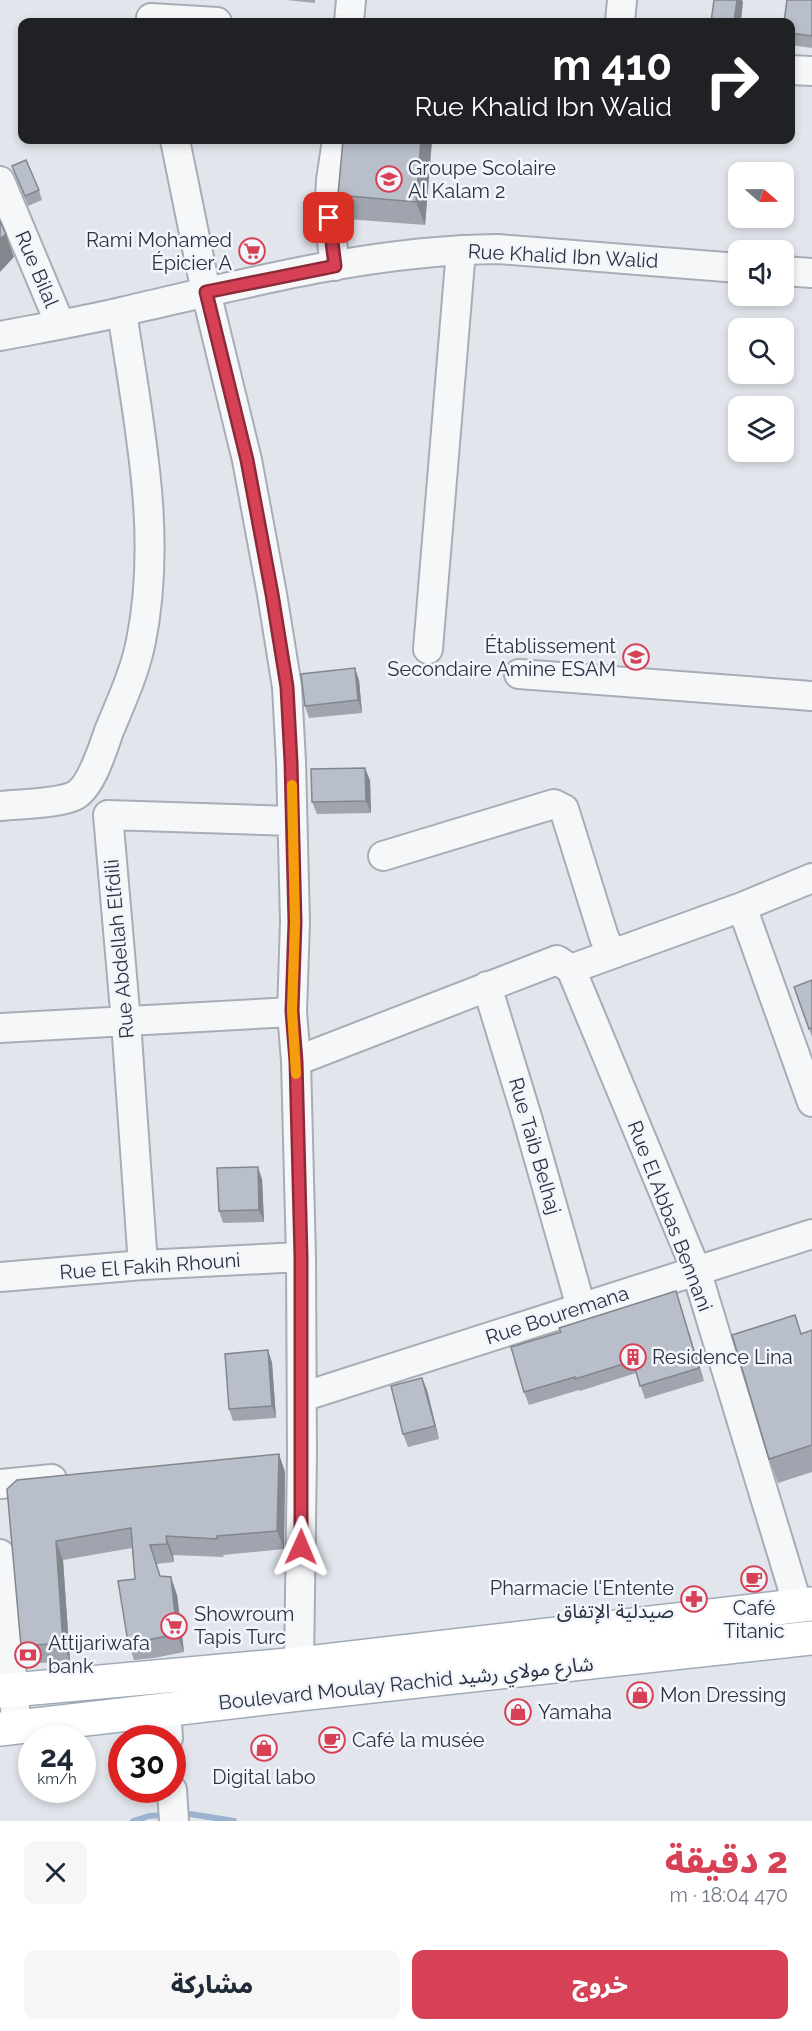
<!DOCTYPE html>
<html lang="ar">
<meta charset="utf-8">
<style>
body{margin:0;font-family:Raleway,"Noto Sans Arabic",sans-serif;background:#f6f6f7;color:#1f2937;direction:rtl;height:100vh;display:flex;flex-direction:column;font-size:22px;white-space:nowrap}
*{box-sizing:border-box;margin:0}
p{font-size:20px;color:#747a83}
.icon{flex:none;width:33px;height:33px;fill:none;stroke:currentColor;stroke-width:2;stroke-linecap:round;stroke-linejoin:round}
.map{position:relative;height:1821px;overflow:hidden;direction:ltr}
.sheet{display:flex;flex-direction:column;background:#fff;flex:1}
.sheet>*{flex:none}
.hud{position:absolute;left:18px;top:18px;width:777px;height:126px;border-radius:12px;box-shadow:0 3px 9px #0003;direction:rtl;background:#202124;color:#fff;overflow:hidden}
.needle{width:39px;rotate:110deg}
.tools{position:absolute;left:728px;top:162px;display:grid;gap:12px}
.tools a{display:grid;place-items:center;width:66px;height:66px;border-radius:12px;background:#fff;box-shadow:0 3px 9px #0003;font-size:30px}
.speed{position:absolute;left:18px;top:1725px;display:flex;gap:12px;font-size:30px;font-weight:700;text-align:center}
.speed>*{display:grid;place-content:center;width:78px;height:78px;border-radius:50%;background:#fff;box-shadow:0 3px 9px #0003;line-height:1}
.speed small{font-size:15px;font-weight:400}
.speed .limit{border:9px solid #d22;background:#fff;color:#111}
.pin{position:absolute;display:grid;place-items:center;width:51px;height:51px;color:#fff;margin:-26px;border-radius:12px;box-shadow:0 3px 9px #0006}
.me{position:absolute;width:66px;margin:-33px;rotate:1deg;stroke-linejoin:round;filter:drop-shadow(0 0 4px #0008)}
.turn{display:flex;align-items:center;gap:21px;height:126px;padding:0 24px;font-size:27px}
.turn .icon{width:78px;height:78px;stroke-width:2.5}
.turn b{display:block;font-size:42px;line-height:51px}
.round{display:grid;place-items:center;flex:none;width:63px;height:63px;border-radius:12px;background:#f6f6f7}
.headline{display:flex;align-items:center;justify-content:space-between;height:102px;padding:0 24px}
h1{font-size:36px;font-weight:800;line-height:45px;color:#d74156}
.primary-button{display:flex;gap:12px;margin-top:auto;padding:12px 24px}
.primary-button a{flex:1;height:69px;border-radius:12px;background:#d74156;color:#fff;font-size:24px;font-weight:800;line-height:69px;text-align:center}
.primary-button a+a{background:#f6f6f7;color:#1f2937}
.map>svg:first-child{display:block}
</style>
<div class="map">
<svg width="812" height="1821" viewBox="0 0 812 1821">
<rect width="100%" height="100%" fill="#e2e6ec"/>
<g fill="none" stroke-linecap="round" stroke-linejoin="round">
<path stroke="#9bb3ce" stroke-width="6" d="M 181,1814 L 190,1814 L 234,1821
M 133,1821 L 149,1816 L 168,1815"/>
<g stroke="#a7adb7" stroke-width="32">
<path id="minor" d="M 151,18 L 217,22
M 349,22 L 351,0
M 620,22 L 622,0
M 790,70 L 812,71
M 175,140 L 206,292 L 247,460 L 272,594 L 287,687 L 291,762 L 295,922 L 292,1012 L 296,1061 L 301,1257 L 302,1454 L 299,1664
M 0,181 L 60,324
M 335,266 L 329,218 L 331,180 L 337,140
M 783,271 L 812,273
M 0,336 C 42,328 84,321 125,311 C 247,283 372,250 498,249 L 738,268
M 428,649 L 461,250
M 519,674 L 812,696
M 0,806 C 19,804 60,804 76,795 C 92,785 103,748 109,731 C 121,702 135,672 141,641 C 163,532 138,421 122,312
M 108,815 L 126,1022 L 143,1265
M 108,815 L 292,821
M 383,856 L 554,804 L 564,809 L 604,937 L 612,954
M 742,907 L 812,1102
M 571,969 L 696,1270 L 798,1606
M 487,986 L 527,1117 L 581,1307
M 0,1028 L 292,1012
M 296,1061 L 557,960 L 571,969 L 742,907 L 812,878
M 0,1277 L 143,1265 L 301,1257
M 302,1397 L 812,1234
M 0,1484 L 52,1479
M 0,1554 L 17,1728
M 166,1710 L 168,1738
M 172,1790 L 174,1821"/>
</g>
<g stroke="#a1aab8" stroke-width="36">
<path id="major" d="M 0,1691 L 299,1664 L 812,1604
M 0,1729 L 299,1694 L 812,1638"/>
</g>
<use href="#minor" stroke="#f6f7f9" stroke-width="28"/>
<use href="#major" stroke="#fff" stroke-width="33"/>
</g>
<path fill="#9fa4ae" d="M 286,0 L 315,0 L 315,3 Z
M 812,0 L 812,48 L 790,45 L 790,22 Z
M 432,140 L 425,225 L 347,219 L 338,195 Z
M 12,166 L 39,190 L 42,200 L 28,206 Z
M 359,680 L 362,713 L 309,718 L 305,706 Z
M 370,780 L 371,813 L 317,814 L 312,802 Z
M 812,980 L 812,1037 L 794,987 Z
M 262,1179 L 264,1222 L 223,1223 L 219,1211 Z
M 676,1291 L 704,1381 L 645,1399 L 636,1373 L 580,1391 L 579,1390 L 529,1405 L 524,1392 L 561,1332 Z
M 812,1330 L 812,1472 L 778,1483 L 769,1459 L 802,1334 Z
M 268,1350 L 272,1363 L 276,1418 L 233,1421 L 229,1409 Z
M 422,1378 L 427,1390 L 439,1439 L 408,1447 L 403,1434 Z
M 285,1472 L 284,1549 L 223,1555 L 224,1557 L 173,1555 L 174,1562 L 156,1564 L 160,1576 L 177,1595 L 184,1652 L 154,1658 L 134,1660 L 128,1642 L 135,1579 L 132,1548 L 63,1560 L 70,1661 L 27,1664 L 21,1646 L 7,1489 Z"/>
<path fill="#82868d" d="M 737,0 L 742,0 L 743,2 L 741,22 L 734,22 Z
M 421,140 L 432,140 L 425,225 L 416,202 Z
M 6,234 L 14,257 L 0,272 L 0,239 Z
M 355,668 L 359,680 L 362,713 L 358,700 Z
M 365,768 L 370,780 L 371,813 L 366,801 Z
M 258,1167 L 262,1179 L 264,1222 L 259,1210 Z
M 676,1291 L 680,1304 L 704,1381 L 699,1368 Z
M 268,1350 L 272,1363 L 276,1418 L 272,1406 Z
M 422,1378 L 427,1390 L 439,1439 L 435,1426 Z
M 279,1454 L 285,1472 L 284,1549 L 277,1531 Z
M 166,1536 L 173,1555 L 174,1562 L 167,1544 Z
M 56,1541 L 63,1560 L 70,1661 L 63,1643 Z
M 171,1577 L 177,1595 L 184,1652 L 177,1634 Z"/>
<path fill="#b9bfca" stroke="#82868d" stroke-width="1.5" d="M 714,0 L 737,0 L 734,22 L 711,22 Z
M 787,0 L 812,0 L 812,36 L 790,33 L 790,22 L 784,22 Z
M 343,140 L 421,140 L 416,202 L 338,195 Z
M 26,160 L 39,190 L 25,196 L 12,166 Z
M 0,221 L 6,234 L 0,239 Z
M 355,668 L 358,700 L 305,706 L 301,674 Z
M 365,768 L 366,801 L 312,802 L 311,769 Z
M 812,980 L 812,1028 L 809,1029 L 794,987 Z
M 258,1167 L 259,1210 L 219,1211 L 217,1168 Z
M 676,1291 L 699,1368 L 640,1386 L 633,1361 L 575,1379 L 575,1377 L 524,1392 L 511,1347 L 561,1332 L 559,1328 Z
M 795,1315 L 801,1334 L 812,1330 L 812,1445 L 769,1459 L 732,1335 Z
M 268,1350 L 272,1406 L 229,1409 L 225,1354 Z
M 422,1378 L 435,1426 L 403,1434 L 391,1386 Z
M 279,1454 L 277,1531 L 217,1536 L 217,1539 L 166,1536 L 167,1544 L 150,1545 L 160,1576 L 171,1577 L 177,1634 L 148,1640 L 128,1642 L 118,1581 L 135,1579 L 131,1528 L 56,1541 L 63,1643 L 21,1646 L 7,1489 L 17,1480 Z"/>
<g fill="none" stroke-linecap="round" stroke-linejoin="round">
<g stroke="#8c2a38" stroke-width="15">
<path id="route" d="M 301,1547 L 301,1257 L 296,1061 L 292,1011 L 295,922 L 291,762 L 287,687 L 272,594 L 247,460 L 206,292 L 335,266 L 329,218"/>
</g>
<use href="#route" stroke="#d74156" stroke-width="10"/>
<path stroke="#f59e0b" stroke-width="10" d="M 292,785 L 295,922 L 292,1011 L 296,1074"/>
</g>
<defs>
<g id="school-ring" transform="scale(1.35)"><circle r="9.5" fill="#f2f5f9" stroke="#d74156" stroke-width="1.5"/><path d="M0-5L7-2L0 1L-7-2ZM-4 1L0 2.5L4 1V4Q0 6-4 4Z" fill="#d74156"/></g>
<g id="supermarket-ring" transform="scale(1.35)"><circle r="9.5" fill="#f2f5f9" stroke="#d74156" stroke-width="1.5"/><path d="M-6-5.5h2.5l.6 2H6L4.5 2H-2.5L-4.4-4H-6ZM-1.5 3.2a1.3 1.3 0 1 0 .1 0ZM3 3.2a1.3 1.3 0 1 0 .1 0Z" fill="#d74156"/></g>
<g id="building-ring" transform="scale(1.35)"><circle r="9.5" fill="#f2f5f9" stroke="#d74156" stroke-width="1.5"/><path d="M-4-6H4V6H1V3H-1V6H-4ZM-2.5-4.3h1.7v1.8h-1.7ZM.8-4.3h1.7v1.8H.8ZM-2.5-1h1.7V.8h-1.7ZM.8-1h1.7V.8H.8Z" fill="#d74156"/></g>
<g id="cafe-ring" transform="scale(1.35)"><circle r="9.5" fill="#f2f5f9" stroke="#d74156" stroke-width="1.5"/><path d="M-5.5-4.5H6V0H3Q3 3.5 0 3.5H-2.5Q-5.5 3.5-5.5 0ZM3-3.2v2h1.7v-2ZM-6 4.5H4V6H-6Z" fill="#d74156"/></g>
<g id="pharmacy-ring" transform="scale(1.35)"><circle r="9.5" fill="#f2f5f9" stroke="#d74156" stroke-width="1.5"/><path d="M-2-6h4v4h4v4h-4v4h-4v-4h-4v-4h4Z" fill="#d74156"/></g>
<g id="bank-ring" transform="scale(1.35)"><circle r="9.5" fill="#f2f5f9" stroke="#d74156" stroke-width="1.5"/><path d="M-6-4H6V4H-6ZM0-2.3a2.3 2.3 0 1 0 0 4.6a2.3 2.3 0 1 0 0-4.6Z" fill="#d74156"/></g>
<g id="shop-ring" transform="scale(1.35)"><circle r="9.5" fill="#f2f5f9" stroke="#d74156" stroke-width="1.5"/><path d="M-5-2.5h2.3a2.7 3.5 0 0 1 5.4 0H5L5.5 6h-11ZM-1.5-2.5h3a1.5 2.3 0 0 0-3 0Z" fill="#d74156"/></g>
</defs>
<g fill-rule="evenodd">
<use href="#school-ring" x="389" y="179"/>
<use href="#supermarket-ring" x="252" y="251"/>
<use href="#school-ring" x="636" y="657"/>
<use href="#building-ring" x="633" y="1357"/>
<use href="#cafe-ring" x="754" y="1579"/>
<use href="#pharmacy-ring" x="694" y="1599"/>
<use href="#supermarket-ring" x="174" y="1626"/>
<use href="#bank-ring" x="28" y="1655"/>
<use href="#shop-ring" x="640" y="1695"/>
<use href="#shop-ring" x="518" y="1712"/>
<use href="#cafe-ring" x="332" y="1740"/>
<use href="#shop-ring" x="264" y="1748"/>
</g>
<g text-anchor="middle" dominant-baseline="central" stroke-width="5" stroke-linejoin="round" paint-order="stroke">
<g font-size="20" fill="#293345" stroke="#f2f5f9" text-anchor="start">
<text x="408" y="168">Groupe Scolaire<tspan x="408" dy="23">Al Kalam 2</tspan></text>
<text x="232" y="240" text-anchor="end">Rami Mohamed<tspan x="232" dy="23">Épicier A</tspan></text>
<text x="616" y="646" text-anchor="end">Établissement<tspan x="616" dy="23">Secondaire Amine ESAM</tspan></text>
<text x="652" y="1357">Residence Lina</text>
<text x="674" y="1588" text-anchor="end">Pharmacie l'Entente<tspan x="674" dy="23">صيدلية الإتفاق</tspan></text>
<text x="754" y="1608" text-anchor="middle">Café<tspan x="754" dy="23">Titanic</tspan></text>
<text x="194" y="1614">Showroum<tspan x="194" dy="23">Tapis Turc</tspan></text>
<text x="48" y="1643">Attijariwafa<tspan x="48" dy="23">bank</tspan></text>
<text x="660" y="1695">Mon Dressing</text>
<text x="538" y="1712">Yamaha</text>
<text x="352" y="1740">Café la musée</text>
<text x="264" y="1777" text-anchor="middle">Digital labo</text>
</g>
<g font-size="20" fill="#293345" stroke="#f2f5f9">
<text transform="translate(563 256) rotate(3)">Rue Khalid Ibn Walid</text>
<text transform="translate(37 269) rotate(67)">Rue Bilal</text>
<text transform="translate(119 949) rotate(-95)">Rue Abdellah Elfdili</text>
<text transform="translate(535 1146) rotate(74)">Rue Taib Belhaj</text>
<text transform="translate(670 1216) rotate(69)">Rue El Abbas Bennani</text>
<text transform="translate(150 1266) rotate(-4)">Rue El Fakih Rhouni</text>
<text transform="translate(557 1315) rotate(-18)">Rue Bouremana</text>
<text transform="translate(406 1683) rotate(-6)">Boulevard Moulay Rachid شارع مولاي رشيد</text>
</g>
</g>
</svg>
<div class="tools">
<a><svg class="needle" viewBox="-14 -14 28 28"><path d="M0-13l5 13h-10z" fill="#e53935"/><path d="M0 13l5-13h-10z" fill="#747a83"/></svg></a>
<a><svg class="icon" aria-label="sound" viewBox="0 0 24 24"><path d="M4 9h4l5-4v14l-5-4H4zM17 9q2 3 0 6"/></svg></a>
<a><svg class="icon" aria-label="search" viewBox="0 0 24 24"><circle cx="10" cy="10" r="6"/><path d="M15 15l6 6"/></svg></a>
<a><svg class="icon" aria-label="layers" viewBox="0 0 24 24"><path d="M12 4l9 5-9 5-9-5zM3 14l9 5 9-5"/></svg></a>
</div>
<div class="speed"><div>24<small>km/h</small></div><div class="limit">30</div></div>
<div class="pin" style="left:329px;top:218px;background:#d93025"><svg class="icon" aria-label="arrive" viewBox="0 0 24 24"><path d="M6 21V4h12l-3 4 3 4H6"/></svg></div>
<svg class="me" style="left:301px;top:1547px" viewBox="-20 -20 40 40"><path d="M0-17L14 15 0 8-14 15z" fill="#d74156" stroke="#fff" stroke-width="4"/></svg>
<div class="hud">
<div class="turn"><svg class="icon" aria-label="right" viewBox="0 0 24 24"><path d="M7 20v-9h11M14 6l5 5-5 5"/></svg><div><b>410 m</b>Rue Khalid Ibn Walid</div></div>
</div>
</div>
<section class="sheet">
<div class="headline"><div><h1>2 دقيقة</h1><p>470 m · 18:04</p></div><a class="round"><svg class="icon" aria-label="close" viewBox="0 0 24 24"><path d="M6 6l12 12M18 6L6 18"/></svg></a></div>
<div class="primary-button"><a>خروج</a><a>مشاركة</a></div>
</section>
